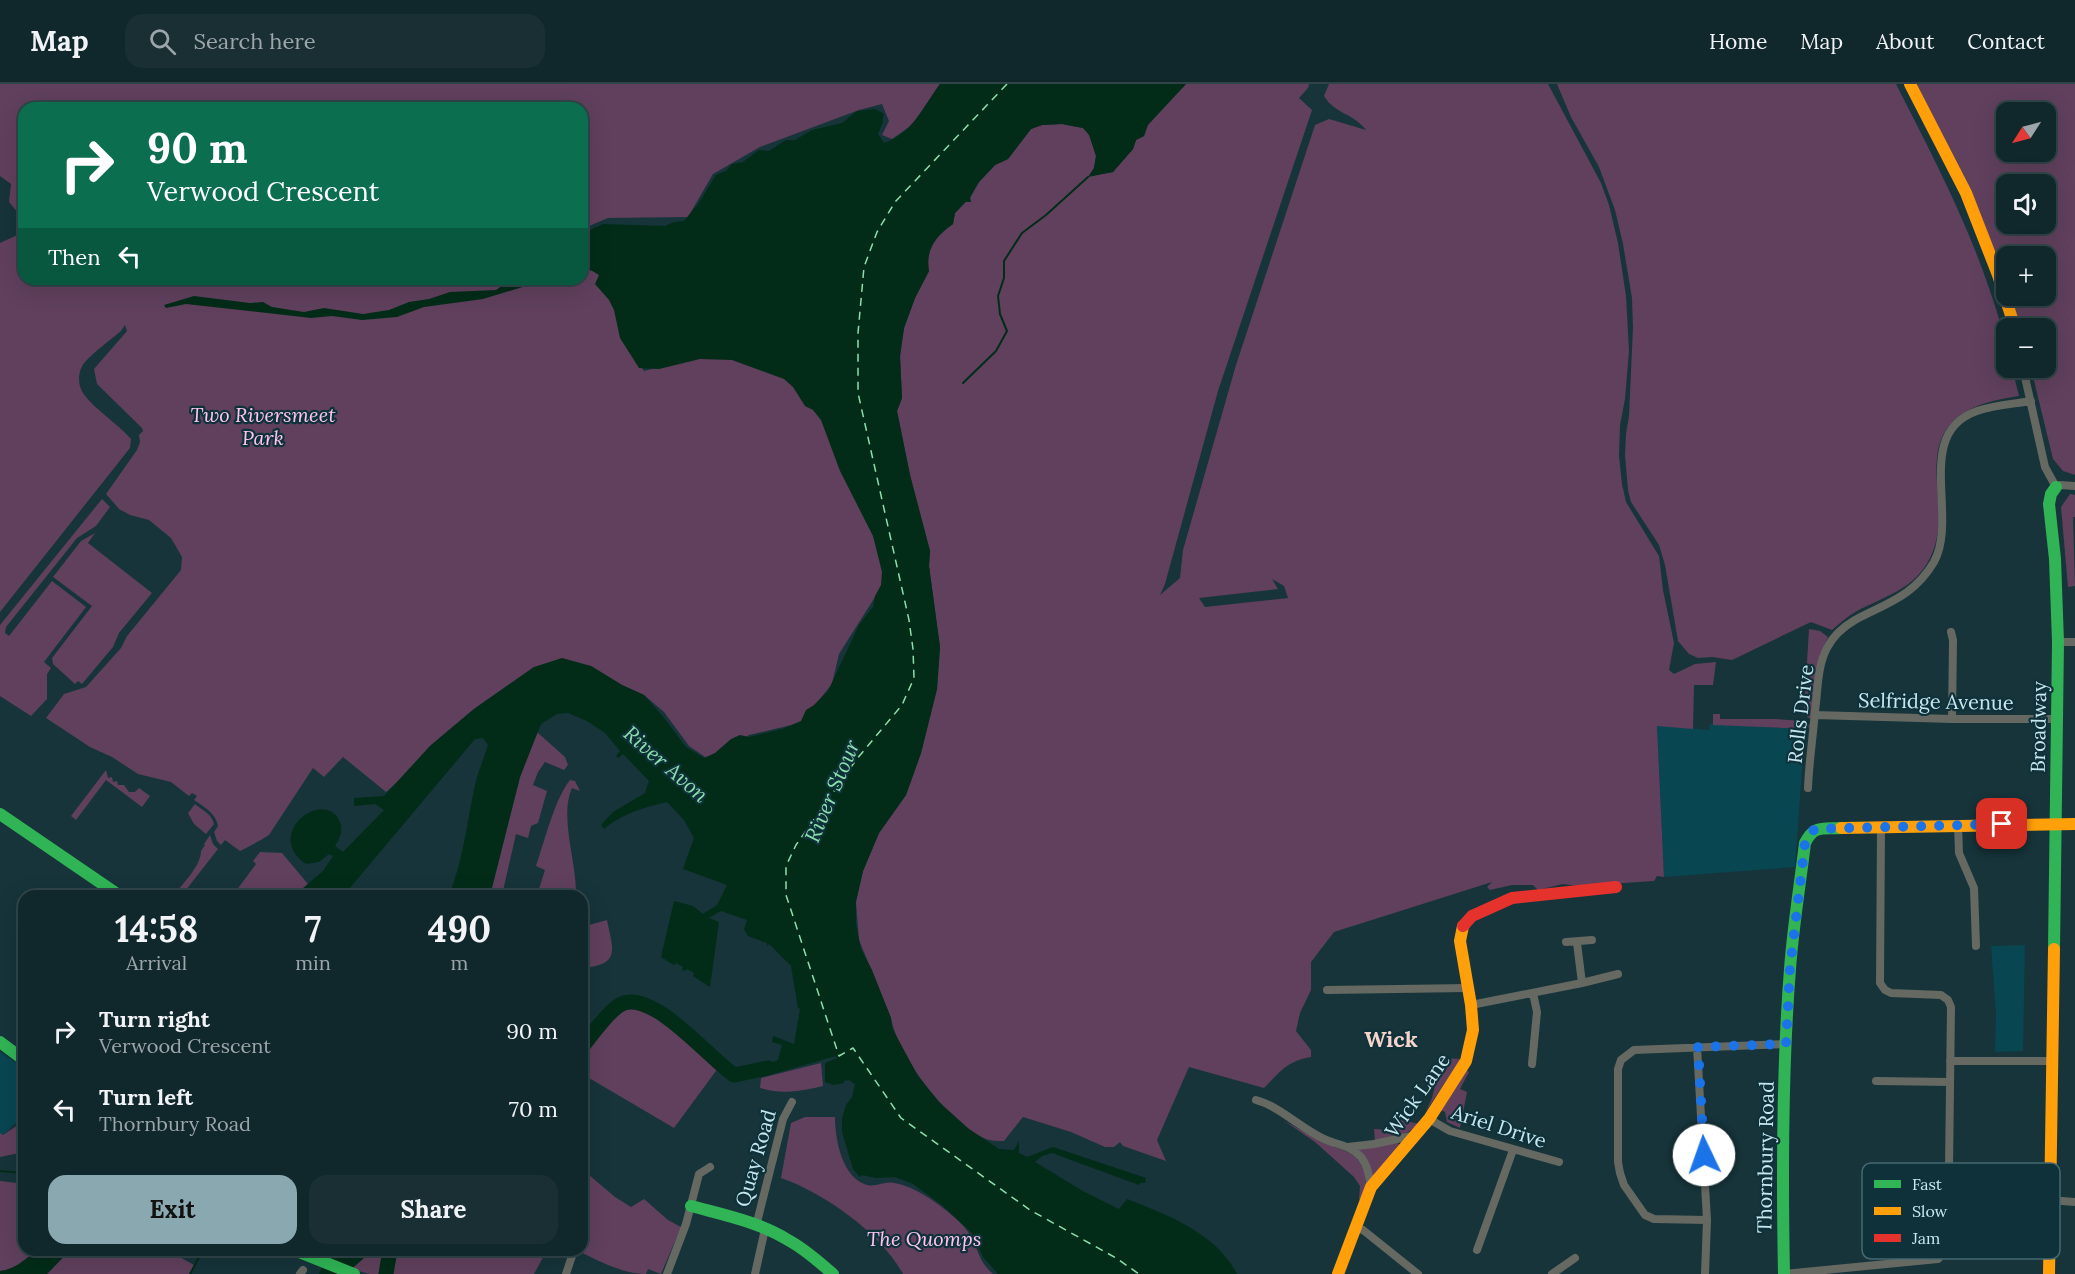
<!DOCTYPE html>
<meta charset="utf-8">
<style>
body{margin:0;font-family:Lora,serif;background:#192f34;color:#f1f3f6;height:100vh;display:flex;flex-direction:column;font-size:22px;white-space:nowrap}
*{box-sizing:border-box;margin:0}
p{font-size:20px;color:#9ca5a9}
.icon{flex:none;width:33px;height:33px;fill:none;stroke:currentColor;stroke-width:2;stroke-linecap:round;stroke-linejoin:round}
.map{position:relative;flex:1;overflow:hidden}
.sheet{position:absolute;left:18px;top:806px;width:570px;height:366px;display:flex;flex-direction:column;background:#10272c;border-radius:18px;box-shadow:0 6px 24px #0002,0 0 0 2px #304448}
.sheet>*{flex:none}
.banner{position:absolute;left:18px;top:18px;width:570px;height:183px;border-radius:18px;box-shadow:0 6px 24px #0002,0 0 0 2px #304448;background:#0b6e4f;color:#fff;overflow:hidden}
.needle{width:39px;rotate:234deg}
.tools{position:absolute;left:1996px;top:18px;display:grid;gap:12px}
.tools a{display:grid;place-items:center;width:60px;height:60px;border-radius:12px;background:#10272c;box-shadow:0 6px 24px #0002,0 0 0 2px #304448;font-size:30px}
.pin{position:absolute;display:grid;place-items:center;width:51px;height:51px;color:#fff;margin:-26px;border-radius:12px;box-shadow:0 3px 9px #0006}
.me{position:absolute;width:66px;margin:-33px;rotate:357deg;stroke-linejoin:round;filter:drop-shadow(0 0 4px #0008)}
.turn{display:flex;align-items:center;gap:21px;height:126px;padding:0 30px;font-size:27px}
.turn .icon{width:78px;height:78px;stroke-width:2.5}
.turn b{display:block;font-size:42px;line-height:51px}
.then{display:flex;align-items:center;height:57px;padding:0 30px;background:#0003;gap:12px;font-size:22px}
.eta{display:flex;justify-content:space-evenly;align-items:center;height:102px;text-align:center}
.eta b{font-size:36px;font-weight:800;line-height:42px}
.button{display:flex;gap:12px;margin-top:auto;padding:12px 30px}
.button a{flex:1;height:69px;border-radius:18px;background:#89a8b0;color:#111;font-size:24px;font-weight:800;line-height:69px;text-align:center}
.button a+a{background:#192f34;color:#f1f3f6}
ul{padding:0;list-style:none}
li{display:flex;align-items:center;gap:18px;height:78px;padding:0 30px}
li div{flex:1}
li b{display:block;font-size:22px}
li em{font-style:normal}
header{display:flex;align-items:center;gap:36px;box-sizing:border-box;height:84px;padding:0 30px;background:#10272c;border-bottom:2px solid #304448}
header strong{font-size:28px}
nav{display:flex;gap:33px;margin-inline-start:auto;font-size:21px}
.search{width:420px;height:54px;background:#192f34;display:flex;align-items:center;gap:15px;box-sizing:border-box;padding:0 21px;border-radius:18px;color:#9ca5a9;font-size:22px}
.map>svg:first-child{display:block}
</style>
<header>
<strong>Map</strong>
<div class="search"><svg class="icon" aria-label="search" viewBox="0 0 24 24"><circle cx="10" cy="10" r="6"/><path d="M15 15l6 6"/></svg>Search here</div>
<nav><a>Home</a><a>Map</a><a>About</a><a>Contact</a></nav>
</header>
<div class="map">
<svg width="2075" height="1190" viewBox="0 0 2075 1190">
<rect width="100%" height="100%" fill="#16343a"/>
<path fill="#084652" d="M 1710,640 L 1805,645 L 1795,783 L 1664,793 L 1657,641 L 1709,646 Z
M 2025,861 L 2023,967 L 1995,968 L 1996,929 L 1991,862 Z
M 0,968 L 22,983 L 16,991 L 24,997 L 24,1031 L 3,1051 L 0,1049 Z"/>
<path fill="#60405d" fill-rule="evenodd" d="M 0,0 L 940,0 L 912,41 L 892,55 L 882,51 L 889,37 L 882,20 L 859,26 L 760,63 L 713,90 L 688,133 L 608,134 L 582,145 L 582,24 L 24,24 L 24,136 L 9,118 L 11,100 L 0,92 Z
M 1186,0 L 1309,0 L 1308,4 L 1299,14 L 1312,26 L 1218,307 L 1165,500 L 1160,511 L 1180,494 L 1183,466 L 1236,281 L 1315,41 L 1329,35 L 1366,46 C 1352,28 1336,31 1324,12 L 1329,0 L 1548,0 L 1601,99 L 1609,121 L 1618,159 L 1626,212 L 1629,267 L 1625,315 L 1620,341 L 1619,372 L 1622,400 L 1626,418 L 1659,472 L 1663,506 L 1674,559 L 1669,586 L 1674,590 L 1695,580 L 1716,578 L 1713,601 L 1694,601 L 1693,645 L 1657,642 L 1664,793 L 1657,792 L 1654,797 L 1579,802 L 1563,800 L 1538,806 L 1533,801 L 1512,801 L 1490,806 L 1487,803 L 1492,798 L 1334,848 L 1311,878 L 1311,906 L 1300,929 L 1296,947 L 1311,966 L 1311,973 C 1287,977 1281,987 1264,1004 L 1189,983 L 1157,1056 L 1166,1077 L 1123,1062 L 1120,1058 L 1114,1063 L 1105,1063 L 1071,1048 L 1023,1033 L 1004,1057 C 998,1057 991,1057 986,1055 C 949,1039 898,973 891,934 L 859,856 L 856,818 L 863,787 L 879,749 L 906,711 L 921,669 L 937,605 L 940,563 L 929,482 L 930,467 L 910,391 L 897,327 L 902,314 L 900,272 L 904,244 L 915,214 L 929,187 C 925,166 936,152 953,140 L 955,129 L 970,114 L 979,98 L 995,81 L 1008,75 L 1031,45 L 1042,41 L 1062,40 L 1083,44 L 1090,51 L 1096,72 L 1094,84 L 1089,92 L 1113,88 L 1133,65 L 1136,56 L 1144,52 L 1147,41 ZM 1272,495 L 1284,502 L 1288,514 L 1205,523 L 1199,514 L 1278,505 Z
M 1557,0 L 1896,0 C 1930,67 1965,133 1989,204 C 1998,231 2007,255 2007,284 L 2012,284 L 2019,312 C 1980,318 1941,328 1937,375 C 1935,388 1938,403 1938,416 C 1940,436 1939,456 1930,474 C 1915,505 1885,512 1857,527 C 1848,532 1840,539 1832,546 L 1811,538 L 1732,576 L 1712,573 L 1698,574 L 1689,570 L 1678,557 L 1665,481 L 1659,461 L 1631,418 L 1628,406 L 1625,371 L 1626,350 L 1629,332 L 1633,243 L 1632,214 L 1623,160 L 1615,126 L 1599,83 L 1571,33 Z
M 1917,0 L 2075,0 L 2075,391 L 2063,387 L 2053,375 L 2031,284 L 2046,284 L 2046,244 L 2021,244 L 2010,212 L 2046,212 L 2046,172 L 2007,172 L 2007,204 L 1971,112 ZM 2007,28 L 2046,28 L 2046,68 L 2007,68 ZM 2007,100 L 2046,100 L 2046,140 L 2007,140 Z
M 24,148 L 24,195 L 582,195 L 582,185 L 599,188 L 614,217 L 622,257 L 644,287 L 698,273 L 735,275 L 780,286 L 817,325 L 862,423 L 882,475 L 882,502 L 839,570 L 832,600 L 800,639 L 749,651 L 714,679 L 689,662 L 664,628 L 644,611 L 622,601 L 591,582 L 534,583 L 474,625 L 430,662 L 402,694 L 386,708 L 343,673 L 324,693 L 313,684 L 269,751 C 260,757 250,762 240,767 L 225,756 L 221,761 L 217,757 L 214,748 L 218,742 C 216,729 204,723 194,716 L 197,712 L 192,709 L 189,712 L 171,698 L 138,690 L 112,673 L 90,663 L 46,634 L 64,610 L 86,603 L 121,564 L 127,552 L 181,486 L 182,473 L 171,454 L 149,436 L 130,431 L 119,425 L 106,410 L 137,366 L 140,358 L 139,351 L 143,347 L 142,344 L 97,300 L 94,285 L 127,247 L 125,241 L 121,247 C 109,257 95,267 85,278 C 78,286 77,300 83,309 C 94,325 117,339 131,355 L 130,364 L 0,528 L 0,159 Z
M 2070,410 L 2075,411 L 2075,433 L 2073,433 L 2075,502 L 2068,503 L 2061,423 Z
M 102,415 L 110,423 L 96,442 L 77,454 L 6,543 L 5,549 L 9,552 L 52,497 L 86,523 L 44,578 L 51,584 L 47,590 L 47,615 L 31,632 L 0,612 L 0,541 Z
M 95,449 L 88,459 L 152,509 L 119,549 L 113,563 L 82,600 L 78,597 L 75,600 L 53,580 L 52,574 L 92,522 L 53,493 L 81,457 Z
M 1809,545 L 1820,547 L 1828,553 C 1815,579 1814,607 1811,635 L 1807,633 L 1804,627 Z
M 1713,630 L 1720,630 L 1720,635 L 1776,635 L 1802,637 L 1811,641 L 1807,645 L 1713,641 Z
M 537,648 L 565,673 L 568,681 L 564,686 L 545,678 L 538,688 L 533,701 L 547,707 L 538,739 L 531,742 L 528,754 L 516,750 L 502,811 L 490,812 L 520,693 Z
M 106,686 L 108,694 L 112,693 L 113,698 L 117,697 L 118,701 L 124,701 L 129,708 L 135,708 L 139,704 L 150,712 L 142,723 L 106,696 L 76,736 L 71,732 Z
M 570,696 L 575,697 L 580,707 L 572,704 C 559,732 577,779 576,811 L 537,811 L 545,786 L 536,782 C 544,759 555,714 570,696 Z
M 195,720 C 202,726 212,730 214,740 L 206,750 L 194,740 L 188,729 Z
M 210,751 L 213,760 L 218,765 L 182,811 L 174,811 C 183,799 201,782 201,767 L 205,761 L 204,760 Z
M 260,768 L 282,769 L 308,800 L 295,811 L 233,811 L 256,780 L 253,777 Z
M 607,836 C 613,866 621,881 582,884 L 582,843 Z
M 634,921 L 671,941 L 724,976 L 674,1044 L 589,994 L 582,1003 L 582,971 L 614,932 Z
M 1442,974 L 1461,975 L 1426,1027 L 1432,1014 Z
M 821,979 L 823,1002 C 801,1007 782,1011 760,1004 L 761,994 Z
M 1466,986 L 1469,988 L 1460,1005 L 1467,1008 L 1460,1044 L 1447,1038 L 1445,1028 L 1440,1026 Z
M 805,1033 L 835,1033 C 835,1055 842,1094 867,1101 C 876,1103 885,1097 894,1099 C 913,1102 933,1116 947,1127 C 955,1134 965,1142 970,1151 C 980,1168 977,1175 993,1190 L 903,1190 C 881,1149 824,1109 781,1094 L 791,1039 Z
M 1398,1035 L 1419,1040 C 1407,1052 1392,1053 1375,1056 L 1374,1045 L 1389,1046 Z
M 1283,1036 C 1296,1043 1308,1051 1321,1058 C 1340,1067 1358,1065 1365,1090 C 1367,1100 1366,1108 1359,1116 L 1360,1102 L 1354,1093 L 1315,1058 Z
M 21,1039 L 24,1041 L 24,1068 L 0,1073 L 0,1049 L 3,1051 Z
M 1397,1058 L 1399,1061 L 1373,1094 L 1358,1065 Z
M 582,1085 L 615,1113 L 631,1123 L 644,1115 L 668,1136 L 681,1143 L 661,1190 L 648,1185 L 646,1190 C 622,1190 597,1176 576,1166 L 582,1166 Z
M 0,1097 L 17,1099 L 24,1098 L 24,1166 L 37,1166 L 11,1186 L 0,1187 Z
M 70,1166 L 167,1166 L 194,1181 L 190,1190 L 47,1190 Z
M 373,1166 L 547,1166 L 534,1190 L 370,1190 L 350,1185 Z"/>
<path fill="#022c18" d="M 940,0 L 1186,0 L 1148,41 L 1144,52 L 1136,56 L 1133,65 L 1113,88 L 1088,93 L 1094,84 L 1096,72 L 1089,51 L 1083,44 L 1062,40 L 1042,41 L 1031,45 L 1008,75 L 995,81 L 979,98 L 970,113 L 971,118 L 965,118 L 955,129 L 953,140 C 936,151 925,166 929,187 L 915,214 L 904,244 L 900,272 L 902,314 L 897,327 L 910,391 L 930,467 L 929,482 L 940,563 L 937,605 L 921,669 L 906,711 L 879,749 L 863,787 L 856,817 L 856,840 L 861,865 L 872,886 L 891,934 L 892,944 L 918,992 L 939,1018 L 969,1045 L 999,1065 L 1014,1066 L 1019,1057 L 1019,1069 L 1027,1073 L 1053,1063 L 1146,1094 L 1145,1099 L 1140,1099 L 1139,1101 L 1052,1069 L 1042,1072 L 1035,1078 L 1083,1107 L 1119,1125 L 1127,1115 C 1168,1131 1216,1149 1237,1190 L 998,1190 L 983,1173 L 972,1149 L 943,1122 L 913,1100 L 895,1093 L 876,1094 L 862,1091 L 860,1093 L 853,1085 L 842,1048 L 842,1034 L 846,1021 L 852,1013 L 855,1000 L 849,996 L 844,997 L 844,999 L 833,1001 L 825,998 L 825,979 L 837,974 L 836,972 L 766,992 L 756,992 L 756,990 L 766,986 L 749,989 L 748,985 L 757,985 L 778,976 L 782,961 L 772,958 L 773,952 L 794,960 L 800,925 L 798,924 L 791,882 L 769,860 L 767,862 L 767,859 L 748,852 L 744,845 L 747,836 L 721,827 L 709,834 L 719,838 L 710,903 L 693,892 L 694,889 L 687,885 L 685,887 L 682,885 L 683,883 L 676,879 L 674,881 L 661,873 L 674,817 L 693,822 L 703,830 L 717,821 L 727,801 L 683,785 L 694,754 L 684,736 L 667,718 C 645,723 621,730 604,745 L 601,741 L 613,728 L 645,709 L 649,697 L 623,670 L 618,674 L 616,672 L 620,667 L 605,649 L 587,637 L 568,629 L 557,630 L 541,640 L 520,693 L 490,811 L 449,811 C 463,777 467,738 475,701 C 478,688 484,674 488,661 L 483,654 L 475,655 L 344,811 L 295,811 L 323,787 L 333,772 L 329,770 L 319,778 L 306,780 C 263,751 322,704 339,736 C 344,745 340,754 335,762 L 343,768 L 384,726 L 375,720 L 354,722 L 354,714 L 384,712 L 430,662 L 474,625 L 534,583 L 562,574 L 591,582 L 622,601 L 644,611 L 665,635 L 686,663 L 704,674 L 715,669 L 731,655 L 740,651 L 749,653 L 782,645 L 801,637 L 806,626 L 814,621 L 828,607 L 859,541 L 873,523 L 875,512 L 881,501 L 882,488 L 873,452 L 840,387 L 821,336 L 813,326 L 805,322 L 793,303 L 784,295 L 732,276 L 700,275 L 659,285 L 639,284 L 620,254 L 614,226 L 609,216 L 595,200 L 599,191 L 589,185 L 582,186 L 582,150 L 603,140 L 665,142 L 674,138 L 684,137 L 698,120 L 716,91 L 726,87 L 732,80 L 743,78 L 759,66 L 769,67 L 786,56 L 795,56 L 812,46 L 842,39 L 857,27 L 875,25 L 884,30 L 882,40 L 878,50 L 884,59 C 913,49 923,23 940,0 Z
M 525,195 L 549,195 L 483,215 L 424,223 L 397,233 L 362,236 L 332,232 L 311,234 L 186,220 L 166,224 L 164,221 L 194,212 L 250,219 L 263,218 L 272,223 L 304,228 L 324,224 L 363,230 L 389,226 L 409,218 L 429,215 L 450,208 L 496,206 L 506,199 Z
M 37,1166 L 70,1166 L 47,1190 L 0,1190 L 0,1187 C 15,1185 26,1176 37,1166 Z
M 330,1166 L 373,1166 L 346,1190 L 319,1190 Z"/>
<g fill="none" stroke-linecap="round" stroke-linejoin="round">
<path stroke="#022c18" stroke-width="2" d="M 963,299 L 996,267 L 1007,247 L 1000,230 L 998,212 L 1004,194 L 1004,177 L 1022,149 L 1046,131 L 1088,93
M 0,1087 L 24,1089
M 190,1190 L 203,1166"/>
<path stroke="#022c18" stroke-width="15" d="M 582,963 C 591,952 611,923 624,919 C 656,909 709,974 734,991 L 768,984
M 386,1190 L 390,1166"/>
<path stroke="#8cdfaa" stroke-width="1.5" stroke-dasharray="8 6" stroke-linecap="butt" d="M 1007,0 L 895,118 L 877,148 L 864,183 L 858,249 L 858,309 L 909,536 L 913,565 L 914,594 L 902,621 L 856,676 L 796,761 L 786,782 L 786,811 L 839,972 L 853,964 L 901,1034 L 1030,1126 L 1116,1174 L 1139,1190"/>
<path stroke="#666862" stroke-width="8" d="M 2023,284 L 2045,383 L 2056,403 L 2060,401 L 2075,402
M 1951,548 L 1953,556 L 1952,635
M 2058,558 L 2075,558
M 1815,631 L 1952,635 L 2057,635
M 1808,704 C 1809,678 1813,653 1815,627 C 1818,606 1817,583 1827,564 C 1833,552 1843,543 1855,536 C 1887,519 1914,512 1934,478 C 1959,432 1913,349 1977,327 C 1994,321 2014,320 2031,317
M 1958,741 L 1959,769 L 1974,804 L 1976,862
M 1566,858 L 1592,856
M 1577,859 L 1582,899
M 1327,906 L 1468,904
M 1471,921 L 1582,899 L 1618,890
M 1697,963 L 1707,1136 L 1705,1190
M 1950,977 L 2052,977
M 1532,980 L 1537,928 L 1533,909
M 1876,997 L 1950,998
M 1256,1016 C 1281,1023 1300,1044 1324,1055 C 1337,1061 1350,1061 1361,1073 C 1368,1082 1369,1092 1371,1103
M 1429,1035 L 1450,1047 L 1559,1078
M 1348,1063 L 1374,1060 L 1416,1051
M 1874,1085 L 1949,1085
M 2050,1116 L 2075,1118
M 1707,1136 L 1654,1135 L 1645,1131 L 1624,1101 L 1620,1089 L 1618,1078 L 1618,985 L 1621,976 L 1634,966 L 1786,960
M 756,1142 L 783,1035 L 792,1018
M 1355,1144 L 1363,1146 L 1418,1190
M 1477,1166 L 1513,1066
M 300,1190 L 303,1186
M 566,1190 L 573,1169
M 667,1190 L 686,1140 L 699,1090 L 710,1083
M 755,1190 L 765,1145
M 1552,1190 L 1575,1174
M 1784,1190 L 1938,1175 L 1948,1164 L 1951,923 L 1948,916 L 1941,911 L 1891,909 L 1885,906 L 1880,899 L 1881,744"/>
<path stroke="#30b455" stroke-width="12" d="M 0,730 L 120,812
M 2054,865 L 2058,558 L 2055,475 L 2049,420 L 2051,410 L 2056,403
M 0,958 L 24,976
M 691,1122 C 724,1131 759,1138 788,1156 C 805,1165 819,1178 833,1190
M 294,1166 L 354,1190
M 1784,1190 C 1782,1089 1782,986 1790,885 C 1793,843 1800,801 1805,759 C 1814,741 1822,745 1841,744"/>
<path stroke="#ff9f0a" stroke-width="12" d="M 1910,0 L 1966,109 L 1998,191 L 2015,244
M 1841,744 L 2075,740
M 1338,1190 L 1371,1103 L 1429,1035 L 1466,977 L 1473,946 L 1471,921 L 1460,857 L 1463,842
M 2049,1190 L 2054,865"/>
<path stroke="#e5322d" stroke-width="12" d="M 1463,842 L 1472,832 L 1512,814 L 1616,803"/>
</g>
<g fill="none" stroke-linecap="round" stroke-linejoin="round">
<path stroke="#1a73e8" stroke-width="10" stroke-dasharray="0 18" d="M 1704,1071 L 1698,963 L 1786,960 L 1790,884 L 1805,759 L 1810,749 L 1815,745 L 2002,740"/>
</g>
<g text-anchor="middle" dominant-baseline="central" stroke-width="4.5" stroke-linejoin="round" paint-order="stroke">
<g font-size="20" font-style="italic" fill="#ffc4f0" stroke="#0f323a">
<text x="263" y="330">Two Riversmeet<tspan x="263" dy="23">Park</tspan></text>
<text x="924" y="1154">The Quomps</text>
</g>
<g font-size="20" fill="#c7e7ef" stroke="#0f323a">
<text transform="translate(1936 617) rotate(1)">Selfridge Avenue</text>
<text transform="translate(1800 630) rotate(-83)">Rolls Drive</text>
<text transform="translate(2038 643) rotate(-89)">Broadway</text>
<text transform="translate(1417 1011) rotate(-55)">Wick Lane</text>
<text transform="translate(1499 1042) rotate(18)">Ariel Drive</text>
<text transform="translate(1765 1073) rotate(-89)">Thornbury Road</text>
<text transform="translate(755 1074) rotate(-74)">Quay Road</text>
</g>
<g font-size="21" font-style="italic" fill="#8cdfaa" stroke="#0f323a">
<text transform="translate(666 680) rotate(41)">River Avon</text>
<text transform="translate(832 707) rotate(-67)">River Stour</text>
</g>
<g font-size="22" font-weight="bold" fill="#f6d4cb" stroke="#0f323a">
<text x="1391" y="955">Wick</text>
</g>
</g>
<rect x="1862" y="1079" width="198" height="96" rx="9" fill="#0f323a" stroke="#466870" stroke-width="1.5"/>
<rect x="1874" y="1096" width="27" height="8" fill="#30b455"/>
<rect x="1874" y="1123" width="27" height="8" fill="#ff9f0a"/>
<rect x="1874" y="1150" width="27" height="8" fill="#e5322d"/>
<g font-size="16" fill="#c7e7ef">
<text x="1912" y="1106">Fast</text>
<text x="1912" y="1133">Slow</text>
<text x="1912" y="1160">Jam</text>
</g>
</svg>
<div class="tools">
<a><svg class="needle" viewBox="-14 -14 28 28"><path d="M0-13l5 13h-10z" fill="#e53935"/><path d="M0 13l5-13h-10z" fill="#9ca5a9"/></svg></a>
<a><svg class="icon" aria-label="sound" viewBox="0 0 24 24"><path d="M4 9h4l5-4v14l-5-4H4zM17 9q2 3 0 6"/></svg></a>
<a>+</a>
<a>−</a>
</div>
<div class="pin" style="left:2002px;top:740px;background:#d93025"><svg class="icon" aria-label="arrive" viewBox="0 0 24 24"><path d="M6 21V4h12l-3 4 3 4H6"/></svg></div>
<svg class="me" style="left:1704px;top:1071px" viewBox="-20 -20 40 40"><circle r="19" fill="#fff"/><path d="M0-13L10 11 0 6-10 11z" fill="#1a73e8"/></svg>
<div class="banner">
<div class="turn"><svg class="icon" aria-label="right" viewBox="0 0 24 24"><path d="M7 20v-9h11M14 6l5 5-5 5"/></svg><div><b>90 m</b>Verwood Crescent</div></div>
<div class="then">Then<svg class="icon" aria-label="left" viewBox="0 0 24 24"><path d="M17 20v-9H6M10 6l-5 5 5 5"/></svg></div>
</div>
<section class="sheet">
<div class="eta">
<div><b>14:58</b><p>Arrival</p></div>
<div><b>7</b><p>min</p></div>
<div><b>490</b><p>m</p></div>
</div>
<ul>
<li><svg class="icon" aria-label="right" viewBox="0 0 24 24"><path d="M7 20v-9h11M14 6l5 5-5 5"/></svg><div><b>Turn right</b><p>Verwood Crescent</p></div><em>90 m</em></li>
<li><svg class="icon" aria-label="left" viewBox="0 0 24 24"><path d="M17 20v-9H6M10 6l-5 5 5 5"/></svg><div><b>Turn left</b><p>Thornbury Road</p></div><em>70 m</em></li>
</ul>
<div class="button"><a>Exit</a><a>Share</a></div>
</section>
</div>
